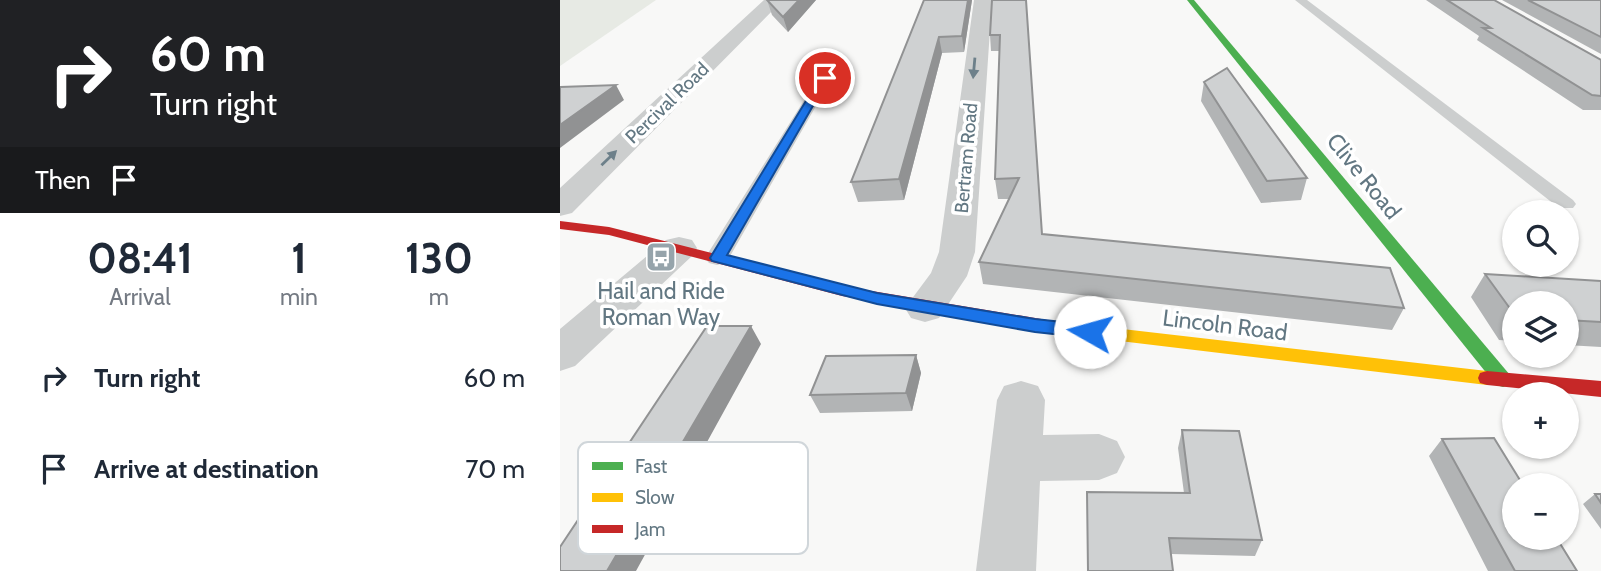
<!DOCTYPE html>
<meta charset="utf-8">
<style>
body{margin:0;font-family:Cabin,sans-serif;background:#f6f6f7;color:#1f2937;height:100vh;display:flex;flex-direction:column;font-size:26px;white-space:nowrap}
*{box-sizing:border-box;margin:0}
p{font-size:23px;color:#747a83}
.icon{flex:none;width:38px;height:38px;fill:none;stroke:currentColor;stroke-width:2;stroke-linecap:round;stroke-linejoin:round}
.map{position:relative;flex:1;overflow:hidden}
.side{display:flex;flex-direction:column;background:#fff;width:560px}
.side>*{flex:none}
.banner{background:#202124;color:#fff;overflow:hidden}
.tools{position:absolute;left:942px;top:200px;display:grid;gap:14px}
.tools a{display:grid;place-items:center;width:77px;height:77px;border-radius:50%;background:#fff;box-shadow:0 2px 5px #0004;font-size:35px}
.pin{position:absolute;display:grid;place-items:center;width:60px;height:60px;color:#fff;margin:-30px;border:4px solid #fff;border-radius:50%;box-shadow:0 2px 7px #0007}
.me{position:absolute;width:77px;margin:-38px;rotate:277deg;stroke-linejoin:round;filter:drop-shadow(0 0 5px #0008)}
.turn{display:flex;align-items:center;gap:24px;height:147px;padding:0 35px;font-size:32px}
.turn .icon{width:91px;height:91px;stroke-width:2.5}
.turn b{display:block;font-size:49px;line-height:60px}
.then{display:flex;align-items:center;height:66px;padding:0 35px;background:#0003;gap:14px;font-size:26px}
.eta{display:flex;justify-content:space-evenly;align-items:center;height:119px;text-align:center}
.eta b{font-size:42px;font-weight:700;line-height:49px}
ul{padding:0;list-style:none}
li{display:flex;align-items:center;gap:21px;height:91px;padding:0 35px}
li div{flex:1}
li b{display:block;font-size:26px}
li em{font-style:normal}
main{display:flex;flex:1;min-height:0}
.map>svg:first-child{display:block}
</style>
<main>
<section class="side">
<div class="banner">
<div class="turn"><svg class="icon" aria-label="right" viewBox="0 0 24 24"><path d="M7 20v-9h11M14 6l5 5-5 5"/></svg><div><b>60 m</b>Turn right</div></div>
<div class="then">Then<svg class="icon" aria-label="arrive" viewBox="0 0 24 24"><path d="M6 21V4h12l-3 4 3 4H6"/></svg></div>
</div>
<div class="eta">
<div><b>08:41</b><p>Arrival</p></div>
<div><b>1</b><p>min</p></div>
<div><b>130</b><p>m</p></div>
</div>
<ul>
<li><svg class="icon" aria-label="right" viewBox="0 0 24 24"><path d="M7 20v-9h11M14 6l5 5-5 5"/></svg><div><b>Turn right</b></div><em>60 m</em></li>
<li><svg class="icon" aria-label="arrive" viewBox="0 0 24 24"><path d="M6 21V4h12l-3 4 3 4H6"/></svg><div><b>Arrive at destination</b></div><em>70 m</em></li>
</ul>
</section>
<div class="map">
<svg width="1041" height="571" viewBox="0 0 1041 571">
<rect width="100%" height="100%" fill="#f8f8f7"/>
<path fill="#e7eae4" d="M 0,0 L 96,0 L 0,66 Z"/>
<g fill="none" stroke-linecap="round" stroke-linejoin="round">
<path fill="#cccece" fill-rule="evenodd" d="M 735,0 L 747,0 L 1013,200 L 1016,204 L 1013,208 L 999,208 Z
M 265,74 L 272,78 L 169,258 L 165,263 L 157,265 L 149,263 L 145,258 L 258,78 Z"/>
<path fill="#cccece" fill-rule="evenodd" d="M 204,0 L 223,0 L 12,213 L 0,216 L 0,188 Z
M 414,0 L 432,0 L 415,252 L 407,276 L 379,318 L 365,322 L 351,318 L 345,308 L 371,273 L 379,252 Z
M 119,237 L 132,240 L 137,248 L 132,256 L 15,366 L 0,371 L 0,329 L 106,240 Z
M 461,381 L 478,386 L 485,400 L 483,435 L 539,434 L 557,441 L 565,457 L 557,473 L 539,480 L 480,481 L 476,571 L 416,571 L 437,400 L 444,386 Z"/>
<path fill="#4caf50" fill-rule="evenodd" d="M 627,0 L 634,0 L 950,375 L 952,380 L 950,385 L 943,387 L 936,385 Z"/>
<path fill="#ffc107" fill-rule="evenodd" d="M 493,321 L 927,371 L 934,373 L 936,378 L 934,383 L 927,385 L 493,333 L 487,331 L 484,327 L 487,323 Z"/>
<path fill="#c62828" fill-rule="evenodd" d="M 0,221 L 49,227 L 282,286 L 493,321 L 499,323 L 502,327 L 499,331 L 493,333 L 282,296 L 49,235 L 0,229 Z
M 927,371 L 1041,381 L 1041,397 L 927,385 L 920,383 L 918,378 L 920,373 Z"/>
</g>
<path fill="#b2b4b5" d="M 207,0 L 256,0 L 228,32 L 212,15 Z
M 364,0 L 412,0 L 404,52 L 382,53 L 344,200 L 298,202 L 291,182 Z
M 466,0 L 482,234 L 844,308 L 832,330 L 423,284 L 419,262 L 449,199 L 438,199 L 435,179 L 440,51 L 431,51 L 430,35 Z
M 866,0 L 934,0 L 1041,60 L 1041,110 L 1023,110 L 917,40 L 919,36 Z
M 942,0 L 1041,0 L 1041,54 Z
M 644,82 L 747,178 L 741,200 L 701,203 L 641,101 Z
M 925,274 L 1041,281 L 1041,347 L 1006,345 L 1006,303 L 954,303 L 954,341 L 939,340 L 911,297 Z
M 356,355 L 361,373 L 352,411 L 260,413 L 250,395 Z
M 622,430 L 702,540 L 695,556 L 611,554 L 527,509 L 624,493 L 618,448 Z
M 882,439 L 1017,571 L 928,571 L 869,456 Z
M 1035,494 L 1041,494 L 1041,529 L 1023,504 Z"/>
<path fill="#919293" d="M 239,0 L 256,0 L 228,32 L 223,17 Z
M 408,0 L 412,0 L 404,52 L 402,36 Z
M 379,37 L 382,53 L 344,200 L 339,179 Z
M 56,85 L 64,100 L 0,148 L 0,125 Z
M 191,326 L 201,344 L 76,571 L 47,571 Z
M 356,355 L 361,373 L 352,411 L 346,393 Z"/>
<path fill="#cfd1d2" stroke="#919293" stroke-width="2" d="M 207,0 L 239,0 L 223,17 Z
M 364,0 L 408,0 L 402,36 L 379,37 L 339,179 L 291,182 Z
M 432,0 L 466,0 L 482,234 L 830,268 L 844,308 L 419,262 L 459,178 L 435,179 L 440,35 L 430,35 Z
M 887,0 L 934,0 L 1041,60 L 1041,96 L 1032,95 L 923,28 L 931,28 Z
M 968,0 L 1041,0 L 1041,37 Z
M 667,68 L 747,178 L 707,181 L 644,82 Z
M 56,85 L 0,125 L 0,87 Z
M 925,274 L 1041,281 L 1041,322 L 1006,320 L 1006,303 L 954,303 L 954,314 Z
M 147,326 L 191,326 L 47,571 L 0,571 L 0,547 Z
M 356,355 L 346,393 L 250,395 L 266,356 Z
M 622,430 L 679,431 L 702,540 L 609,538 L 613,571 L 528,571 L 527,492 L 630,493 Z
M 934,438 L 963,485 L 954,485 L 954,537 L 996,537 L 1017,571 L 955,571 L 882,439 Z
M 1035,494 L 1041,494 L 1041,503 Z"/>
<defs><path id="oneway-solid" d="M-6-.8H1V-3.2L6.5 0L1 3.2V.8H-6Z" transform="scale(1.75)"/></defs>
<g fill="#6d808a">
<use href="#oneway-solid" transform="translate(414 68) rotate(95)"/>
<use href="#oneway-solid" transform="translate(49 158) rotate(-44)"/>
</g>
<path fill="#1a73e8" stroke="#114b97" stroke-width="2" d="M 265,75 L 269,78 L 167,255 L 317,293 L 475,319 L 530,325 L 536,327 L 538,332 L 536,336 L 530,338 L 475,332 L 317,304 L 152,261 L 150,258 L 260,78 Z"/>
<defs>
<g id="bus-square" transform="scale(1.575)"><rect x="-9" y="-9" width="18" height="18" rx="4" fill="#96a4ab" stroke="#fff"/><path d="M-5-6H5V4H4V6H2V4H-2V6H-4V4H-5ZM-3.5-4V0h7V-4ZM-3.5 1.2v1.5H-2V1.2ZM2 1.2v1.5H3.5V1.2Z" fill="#fff"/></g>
</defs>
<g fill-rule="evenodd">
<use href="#bus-square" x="101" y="257"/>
</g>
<g text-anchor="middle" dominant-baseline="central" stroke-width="7" stroke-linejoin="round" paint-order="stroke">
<g font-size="19" fill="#627782" stroke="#fff">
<text transform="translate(107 103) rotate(-44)">Percival Road</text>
<text transform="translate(406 158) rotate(-85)">Bertram Road</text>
</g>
<g font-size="23" fill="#627782" stroke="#fff">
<text transform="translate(804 176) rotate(51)">Clive Road</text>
<text transform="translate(665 325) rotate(7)">Lincoln Road</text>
</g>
<g font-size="23" fill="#627782" stroke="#fff">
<text x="101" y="291">Hail and Ride<tspan x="101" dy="26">Roman Way</tspan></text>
</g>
</g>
<rect x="18" y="442" width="230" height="112" rx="10" fill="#fff" stroke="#d0d6da" stroke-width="2"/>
<rect x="32" y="462" width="31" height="8" fill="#4caf50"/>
<rect x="32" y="493" width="31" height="9" fill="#ffc107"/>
<rect x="32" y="525" width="31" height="8" fill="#c62828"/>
<g font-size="19" fill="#627782">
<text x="75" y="473">Fast</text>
<text x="75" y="504">Slow</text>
<text x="75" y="536">Jam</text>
</g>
</svg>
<div class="tools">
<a><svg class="icon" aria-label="search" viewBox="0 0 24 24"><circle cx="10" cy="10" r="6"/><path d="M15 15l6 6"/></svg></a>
<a><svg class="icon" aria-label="layers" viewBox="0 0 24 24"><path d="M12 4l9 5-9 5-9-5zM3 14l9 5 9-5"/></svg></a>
<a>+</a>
<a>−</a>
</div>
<div class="pin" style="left:265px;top:78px;background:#d93025"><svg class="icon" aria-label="arrive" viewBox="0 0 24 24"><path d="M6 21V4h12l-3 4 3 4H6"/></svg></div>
<svg class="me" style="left:530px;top:332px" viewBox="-20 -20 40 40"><circle r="19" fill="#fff"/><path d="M0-13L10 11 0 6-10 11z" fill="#1a73e8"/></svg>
</div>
</main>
